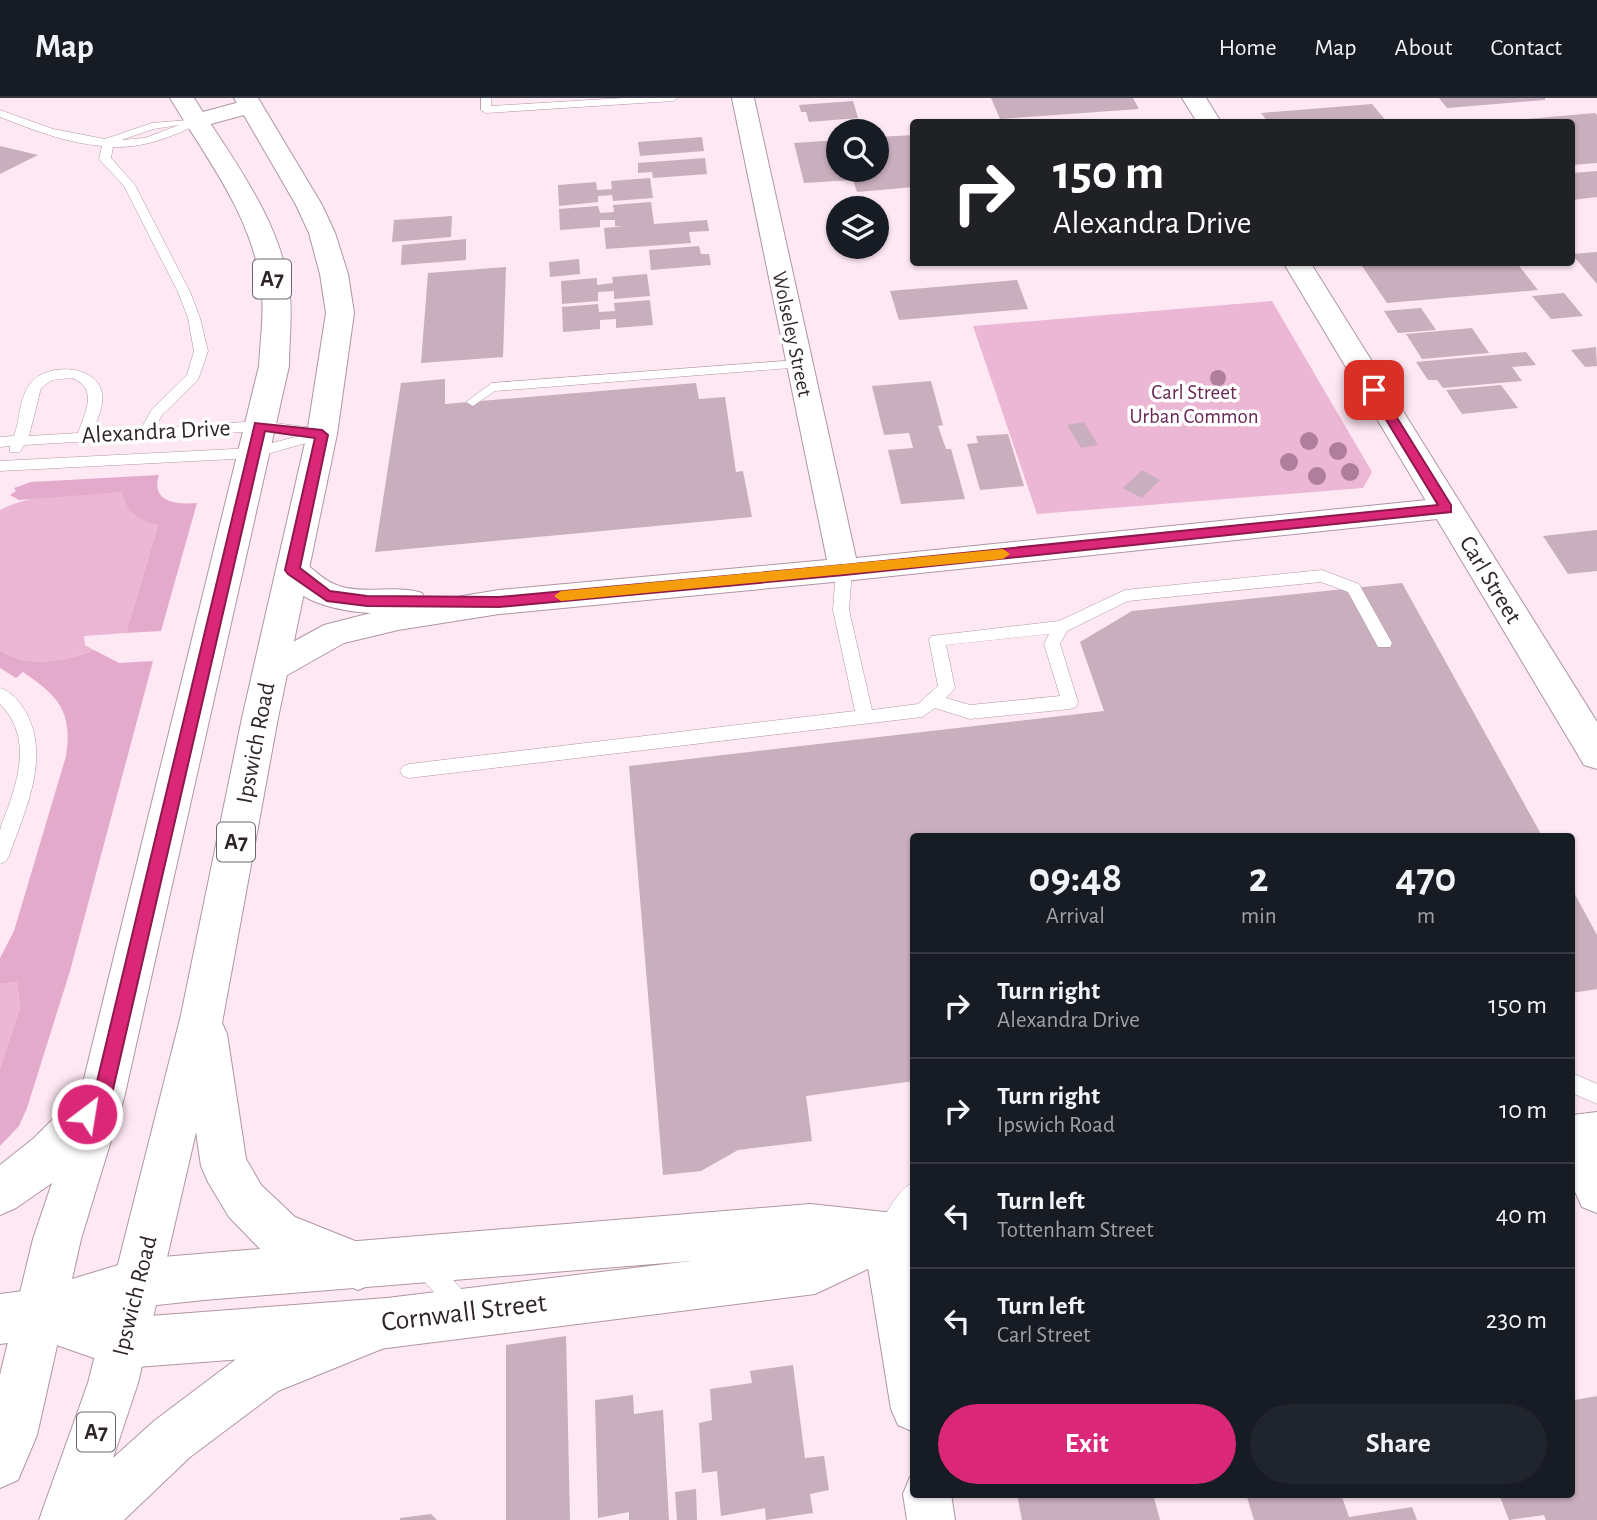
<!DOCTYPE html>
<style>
body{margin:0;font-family:"Alegreya Sans",sans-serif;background:#20242c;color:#f1f3f6;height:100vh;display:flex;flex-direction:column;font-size:26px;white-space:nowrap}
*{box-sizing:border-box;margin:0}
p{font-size:23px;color:#9ea1a6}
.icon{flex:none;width:38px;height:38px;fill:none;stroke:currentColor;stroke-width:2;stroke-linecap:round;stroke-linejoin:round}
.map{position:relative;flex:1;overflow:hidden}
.details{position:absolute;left:910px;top:735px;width:665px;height:665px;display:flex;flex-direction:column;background:#171b24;border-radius:7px;box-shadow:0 2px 5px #0004}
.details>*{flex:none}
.hud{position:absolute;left:910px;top:21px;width:665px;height:147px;border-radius:7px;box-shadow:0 2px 5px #0004;background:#202124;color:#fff;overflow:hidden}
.fabs{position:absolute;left:826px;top:21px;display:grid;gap:14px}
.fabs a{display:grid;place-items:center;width:63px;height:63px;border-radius:50%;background:#171b24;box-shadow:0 2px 5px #0004;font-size:35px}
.pin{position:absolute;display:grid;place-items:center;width:60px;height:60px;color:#fff;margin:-30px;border-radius:14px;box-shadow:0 4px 10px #0006}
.me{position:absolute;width:77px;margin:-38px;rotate:31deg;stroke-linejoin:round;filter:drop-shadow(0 0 5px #0008)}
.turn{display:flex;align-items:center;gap:24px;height:147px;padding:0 28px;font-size:32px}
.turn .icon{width:91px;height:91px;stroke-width:2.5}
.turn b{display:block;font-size:49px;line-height:60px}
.eta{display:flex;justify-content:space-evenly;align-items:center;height:119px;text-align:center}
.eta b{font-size:42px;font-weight:600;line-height:49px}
.button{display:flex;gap:14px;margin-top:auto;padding:14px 28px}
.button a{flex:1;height:80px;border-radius:42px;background:#db2777;color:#fff;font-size:28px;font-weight:600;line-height:80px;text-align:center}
.button a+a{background:#20242c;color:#f1f3f6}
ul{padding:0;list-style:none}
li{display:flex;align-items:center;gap:21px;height:105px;padding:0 28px;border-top:2px solid #363941}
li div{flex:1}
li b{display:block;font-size:26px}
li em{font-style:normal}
header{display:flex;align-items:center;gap:42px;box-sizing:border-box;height:98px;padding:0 35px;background:#171b24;border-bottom:2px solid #363941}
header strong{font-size:33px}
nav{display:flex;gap:38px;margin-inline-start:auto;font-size:24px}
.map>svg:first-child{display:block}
</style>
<header>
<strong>Map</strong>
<nav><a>Home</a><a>Map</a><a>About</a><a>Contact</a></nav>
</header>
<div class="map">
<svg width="1597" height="1422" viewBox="0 0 1597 1422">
<rect width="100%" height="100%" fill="#fee8f4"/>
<path fill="#ebb7d4" d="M 1272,203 L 1372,374 L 1363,390 L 1037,416 L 973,228 Z
M 122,394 L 158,427 L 126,535 L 84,538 L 85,547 L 94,552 C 68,563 25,571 0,552 L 0,412 C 37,393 82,396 122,394 Z
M 17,884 L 20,909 L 0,971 L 0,886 Z"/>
<path fill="#e4aacb" d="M 159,377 C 150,404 177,407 197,405 L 161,533 L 126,535 L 158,427 C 138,423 126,413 122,394 L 19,402 L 10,397 L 16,393 L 14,390 L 31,384 Z
M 0,552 C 25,571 68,563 94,552 L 119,565 L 153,563 L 70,873 L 27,1010 L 19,1028 L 0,1048 L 0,971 L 20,909 L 17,884 L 0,886 L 0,860 L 14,833 L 66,658 C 73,613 58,598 23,574 L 16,580 L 0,570 Z"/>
<path fill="#c9aebd" d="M 991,0 L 1133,0 L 1139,11 L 1000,21 Z
M 1439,0 L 1545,0 L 1545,2 L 1447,10 Z
M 853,3 L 858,20 L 809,24 L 806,14 L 801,14 L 799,7 Z
M 1372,6 L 1387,24 L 1268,24 L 1261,15 Z
M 1595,15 L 1597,17 L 1597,65 L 1572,67 L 1572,24 L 1494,24 Z
M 914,37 L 914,89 L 857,94 L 853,82 L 804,85 L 794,45 L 838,42 L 838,72 L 877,72 L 877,39 Z
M 702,39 L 704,53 L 640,58 L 638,44 Z
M 0,48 L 38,57 L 0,76 Z
M 705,60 L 707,76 L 653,80 L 652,74 L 638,75 L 638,65 Z
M 1597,73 L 1597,99 L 1572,102 L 1572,75 Z
M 650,80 L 653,100 L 613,103 L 612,97 L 598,98 L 598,104 L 559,108 L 558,87 L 596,84 L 597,92 L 612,91 L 611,83 Z
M 651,104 L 654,126 L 707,122 L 709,133 L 689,134 L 691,145 L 606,151 L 604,130 L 624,128 L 615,128 L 615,122 L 600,122 L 600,129 L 560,132 L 559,111 L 598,108 L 600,115 L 614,114 L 613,107 Z
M 452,118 L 451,139 L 392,144 L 394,122 Z
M 466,141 L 466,162 L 401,167 L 402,147 Z
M 699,148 L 701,156 L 709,156 L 711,167 L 651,172 L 649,152 Z
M 1597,154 L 1597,186 L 1572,156 Z
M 579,161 L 580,176 L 550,179 L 549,164 Z
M 1403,164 L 1516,164 L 1538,192 L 1387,205 L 1362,168 Z
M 506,169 L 503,259 L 421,265 L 428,175 Z
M 647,176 L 650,198 L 614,201 L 614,193 L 598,194 L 598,203 L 562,206 L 561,183 L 597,180 L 597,187 L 613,185 L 612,179 Z
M 1017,182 L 1028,211 L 899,222 L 890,193 Z
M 1564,195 L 1583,218 L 1551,221 L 1532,198 Z
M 650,202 L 653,227 L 616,230 L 616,221 L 600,222 L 600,231 L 563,234 L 562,209 L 598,206 L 599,214 L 615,213 L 614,205 Z
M 1421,210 L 1436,232 L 1398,235 L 1384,213 Z
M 1472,230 L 1489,255 L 1422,261 L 1406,236 Z
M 1596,249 L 1597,268 L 1585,269 L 1571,252 Z
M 1526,254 L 1536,267 L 1512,269 L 1522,283 L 1443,290 L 1437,282 L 1428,282 L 1416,264 Z
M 445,281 L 445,306 L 696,285 L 699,301 L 725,299 L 736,374 L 743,373 L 752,419 L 375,454 L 401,285 Z
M 931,283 L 943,327 L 938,328 L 946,351 L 951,351 L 965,401 L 901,406 L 888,352 L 913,350 L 909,335 L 884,337 L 872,288 Z
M 1501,287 L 1518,310 L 1462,316 L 1446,292 Z
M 1084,324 L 1098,347 L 1081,350 L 1067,327 Z
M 1008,336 L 1024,388 L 980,392 L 967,346 L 978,345 L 976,338 Z
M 1142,372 L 1160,382 L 1142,400 L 1123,390 Z
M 1597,432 L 1597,473 L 1568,476 L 1543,438 Z
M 1402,485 L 1542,738 L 914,738 L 914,983 L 806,998 L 812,1043 L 738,1052 L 701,1073 L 663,1077 L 629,668 L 1104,613 L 1080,544 L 1132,513 Z
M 1572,791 L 1597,837 L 1597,891 L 1572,895 Z
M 566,1238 L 570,1422 L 506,1422 L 506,1247 Z
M 793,1267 L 805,1360 L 824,1358 L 829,1392 L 810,1396 L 813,1415 L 766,1422 L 765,1410 L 721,1418 L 717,1373 L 702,1375 L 699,1325 L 712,1322 L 710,1291 L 752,1285 L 750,1273 Z
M 633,1297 L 634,1316 L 663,1312 L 669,1422 L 629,1422 L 629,1414 L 598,1420 L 595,1302 Z
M 1572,1298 L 1574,1302 L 1597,1298 L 1597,1422 L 1546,1422 L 1544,1417 L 1509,1422 L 1499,1396 L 1572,1396 Z
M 696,1391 L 697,1422 L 677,1422 L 675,1394 Z
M 1017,1396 L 1153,1396 L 1160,1422 L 1022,1422 Z
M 1246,1396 L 1341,1396 L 1349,1419 L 1412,1409 L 1417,1422 L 1254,1422 Z
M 431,1416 L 437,1422 L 400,1422 L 400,1420 Z"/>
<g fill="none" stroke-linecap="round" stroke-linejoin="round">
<g stroke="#b096a4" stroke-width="1">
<path id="service" d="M 481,0 L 491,0 L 491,8 L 623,0 L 678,0 L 673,3 L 486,15 L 481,12 Z
M 0,12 L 53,31 L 105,41 L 152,25 L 200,21 L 200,25 C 172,39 144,50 113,49 L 111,60 L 135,87 L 190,194 L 200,220 L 208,253 L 198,282 L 162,317 L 155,330 L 259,323 L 322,331 L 329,336 L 327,339 L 253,360 L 0,373 L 0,363 L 253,350 L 299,338 L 259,333 L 24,347 L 20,354 L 10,354 L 10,348 L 0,349 L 0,339 L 14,338 C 20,322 19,300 30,286 C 46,264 98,266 102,296 C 104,309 97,322 92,334 L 141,331 L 152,311 L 187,277 L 194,253 L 188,220 L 178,194 L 124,88 L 99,61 L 102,48 C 66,45 33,32 0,19 ZM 179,27 L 145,40 L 121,42 L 154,31 ZM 72,280 C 99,290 85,315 78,335 L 29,338 L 41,290 L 52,282 Z
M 798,262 L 805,266 L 803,269 L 495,293 L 473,308 L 466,304 L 492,285 Z
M 844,466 L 852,472 L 849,512 L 872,612 L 918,606 L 938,588 L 929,542 L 931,538 L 1059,523 L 1125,492 L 1322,472 L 1359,486 L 1392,545 L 1390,549 L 1378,549 L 1348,494 L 1321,484 L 1128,503 L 1067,533 L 1060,546 L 1078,604 L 1076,609 L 1070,611 L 970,621 L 935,610 L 922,619 L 409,680 L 403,678 L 400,673 L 403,668 L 409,666 L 855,613 L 833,512 L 836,472 ZM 1049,536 L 1044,546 L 1060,598 L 970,607 L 946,600 L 955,590 L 946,547 Z
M 0,590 C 11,593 21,605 27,616 C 50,662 25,712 9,758 L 6,763 L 0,766 C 0,755 0,743 0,733 C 1,725 6,716 9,707 C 21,672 29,635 0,606 Z
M 1572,975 L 1597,986 L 1597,1006 L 1572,995 Z
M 914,1084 C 914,1105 913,1131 890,1141 L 882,1138 L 879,1130 C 885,1116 899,1090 914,1084 Z
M 425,1156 L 433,1159 L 470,1201 L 473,1209 L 470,1217 L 462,1220 L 454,1217 L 417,1175 L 414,1167 L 417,1159 Z"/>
</g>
<g stroke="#b096a4" stroke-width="2">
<path id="minor" d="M 732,0 L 754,0 L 856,460 L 1447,400 L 1457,403 L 1462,410 L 1457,417 L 1447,420 L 844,483 L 499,516 L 398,532 L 344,545 L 282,580 L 271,584 L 260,580 L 255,571 L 260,562 L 324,527 L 371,515 C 337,513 295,504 277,472 L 281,464 C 307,456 313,477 334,486 C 361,498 394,486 422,495 L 426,504 L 499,492 L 827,462 Z
M 251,1 L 259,3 L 262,8 L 259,13 L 196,30 L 188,28 L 185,23 L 188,18 Z
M 1572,1023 L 1587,1029 L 1597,1049 L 1597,1115 L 1582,1109 L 1572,1087 Z
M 885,1116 L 900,1123 C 923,1178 914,1273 914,1334 L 898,1327 L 891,1311 L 863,1138 L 870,1123 Z
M 914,1378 L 914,1396 L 951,1396 L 955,1422 L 907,1422 L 903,1396 L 910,1379 Z"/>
</g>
<g stroke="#b096a4" stroke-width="2">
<path id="tertiary" d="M 1182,0 L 1206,0 L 1221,24 L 1197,24 Z
M 1283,164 L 1310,164 L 1597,624 L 1597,671 L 1584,667 Z"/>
</g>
<g stroke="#b096a4" stroke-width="2">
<path id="secondary" d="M 1597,1014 L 1597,1058 L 1572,1061 L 1572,1017 Z
M 810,1106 L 885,1114 L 914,1110 L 914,1158 L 889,1161 L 815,1196 L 387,1250 L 123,1270 L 39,1241 L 0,1246 L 0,1196 L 39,1191 L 138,1161 ZM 691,1163 L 387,1200 L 123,1220 L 113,1217 L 138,1209 L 204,1202 Z"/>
</g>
<g stroke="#b096a4" stroke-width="2">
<path id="trunk" d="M 170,0 L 194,0 C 232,61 283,124 290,198 C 292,221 289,245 289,268 L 124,1000 L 81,1141 L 37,1337 L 18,1382 L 0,1390 L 0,1277 L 33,1141 L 52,1085 L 16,1110 L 0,1117 L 0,1067 L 34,1040 L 81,993 L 259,268 C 260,245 264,221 262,198 C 257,124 207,61 170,0 Z
M 234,0 L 258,0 L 322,107 L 335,135 L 348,176 L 354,215 L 337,336 L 278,620 L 222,925 L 227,936 L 246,1061 L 261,1087 L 295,1119 L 375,1151 L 382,1168 L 375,1185 L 358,1192 L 262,1153 L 229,1119 L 208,1084 L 201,1068 L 196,1034 L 138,1285 L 113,1360 L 154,1323 L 243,1256 L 387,1200 L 404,1208 L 412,1225 L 404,1242 L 278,1293 L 190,1359 L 124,1422 L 39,1422 L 88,1285 L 181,917 L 242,620 L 307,336 L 326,215 L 320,176 L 309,135 L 296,107 Z"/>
</g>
<use href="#service" fill="#fff" fill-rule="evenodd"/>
<use href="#minor" fill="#fff" fill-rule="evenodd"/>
<use href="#tertiary" fill="#fff" fill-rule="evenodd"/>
<use href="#secondary" fill="#fff" fill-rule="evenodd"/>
<use href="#trunk" fill="#fff" fill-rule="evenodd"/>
</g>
<g fill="#ae7e9c">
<circle cx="1218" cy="280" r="8"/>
<circle cx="1309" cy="343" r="9"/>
<circle cx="1338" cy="353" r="9"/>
<circle cx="1289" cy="364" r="9"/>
<circle cx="1350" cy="374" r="9"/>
<circle cx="1317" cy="378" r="9"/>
</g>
<path fill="#db2777" stroke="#8e194d" stroke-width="2" d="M 1374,288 L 1378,289 L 1451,407 L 1451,414 L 844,477 L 499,509 L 367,508 L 327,503 L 288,476 L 285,472 L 315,340 L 265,333 L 111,1000 L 94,1023 L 87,1025 L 80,1023 L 78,1016 L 94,996 L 255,325 L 322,332 L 328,337 L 300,470 L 330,493 L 367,498 L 499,499 L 844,467 L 1438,407 L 1368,292 Z"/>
<path fill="#f59e0b" d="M 1003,451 L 1010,456 L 1003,461 L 561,503 L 554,498 L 561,493 Z"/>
<g text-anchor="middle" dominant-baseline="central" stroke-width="7" stroke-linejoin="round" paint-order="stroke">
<g font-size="21" fill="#2f252a" stroke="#fff">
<text transform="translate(792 236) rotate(78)">Wolseley Street</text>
</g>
<g font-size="21" fill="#6c2854" stroke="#fff">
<text x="1194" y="294">Carl Street<tspan x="1194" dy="24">Urban Common</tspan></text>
</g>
<g fill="#fff" stroke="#6d666a" stroke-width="2">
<rect x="253" y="161.5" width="38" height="39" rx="5"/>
<rect x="217" y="724.5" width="38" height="39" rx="5"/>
<rect x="77" y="1314.5" width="38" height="39" rx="5"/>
</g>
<g font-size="23" font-weight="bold" fill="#2f252a">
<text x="272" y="181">A7</text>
<text x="236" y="744">A7</text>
<text x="96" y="1334">A7</text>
</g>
<g font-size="24" fill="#2f252a" stroke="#fff">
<text transform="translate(156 334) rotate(-3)">Alexandra Drive</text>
<text transform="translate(1490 482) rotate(59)">Carl Street</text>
<text transform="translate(256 645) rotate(-79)">Ipswich Road</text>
<text transform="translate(135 1198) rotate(-76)">Ipswich Road</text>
</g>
<g font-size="28" fill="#2f252a" stroke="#fff">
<text transform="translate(464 1215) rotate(-7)">Cornwall Street</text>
</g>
</g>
</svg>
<div class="fabs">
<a><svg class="icon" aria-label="search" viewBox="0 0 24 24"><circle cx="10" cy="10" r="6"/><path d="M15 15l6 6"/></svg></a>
<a><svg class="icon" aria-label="layers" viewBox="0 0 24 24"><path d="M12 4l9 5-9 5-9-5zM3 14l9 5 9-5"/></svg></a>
</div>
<div class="pin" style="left:1374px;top:292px;background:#d93025"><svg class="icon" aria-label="arrive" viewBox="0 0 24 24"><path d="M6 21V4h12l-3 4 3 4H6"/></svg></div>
<svg class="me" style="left:87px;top:1016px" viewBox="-20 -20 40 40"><circle r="17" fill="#db2777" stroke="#fff" stroke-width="3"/><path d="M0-11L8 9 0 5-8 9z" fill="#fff"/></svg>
<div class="hud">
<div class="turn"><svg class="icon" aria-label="right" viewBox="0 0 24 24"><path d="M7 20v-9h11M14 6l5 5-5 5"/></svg><div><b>150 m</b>Alexandra Drive</div></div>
</div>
<section class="details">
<div class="eta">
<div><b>09:48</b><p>Arrival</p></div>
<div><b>2</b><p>min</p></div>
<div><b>470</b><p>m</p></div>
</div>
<ul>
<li><svg class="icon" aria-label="right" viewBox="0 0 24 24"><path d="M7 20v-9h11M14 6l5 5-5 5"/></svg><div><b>Turn right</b><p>Alexandra Drive</p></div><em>150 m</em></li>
<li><svg class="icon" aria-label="right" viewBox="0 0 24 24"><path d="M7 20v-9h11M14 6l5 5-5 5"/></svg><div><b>Turn right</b><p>Ipswich Road</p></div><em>10 m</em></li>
<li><svg class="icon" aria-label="left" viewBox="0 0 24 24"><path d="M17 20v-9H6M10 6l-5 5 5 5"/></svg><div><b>Turn left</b><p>Tottenham Street</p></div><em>40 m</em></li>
<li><svg class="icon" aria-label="left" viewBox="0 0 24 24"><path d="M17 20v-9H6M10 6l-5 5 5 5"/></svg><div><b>Turn left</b><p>Carl Street</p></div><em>230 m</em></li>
</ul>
<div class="button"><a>Exit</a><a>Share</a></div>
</section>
</div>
